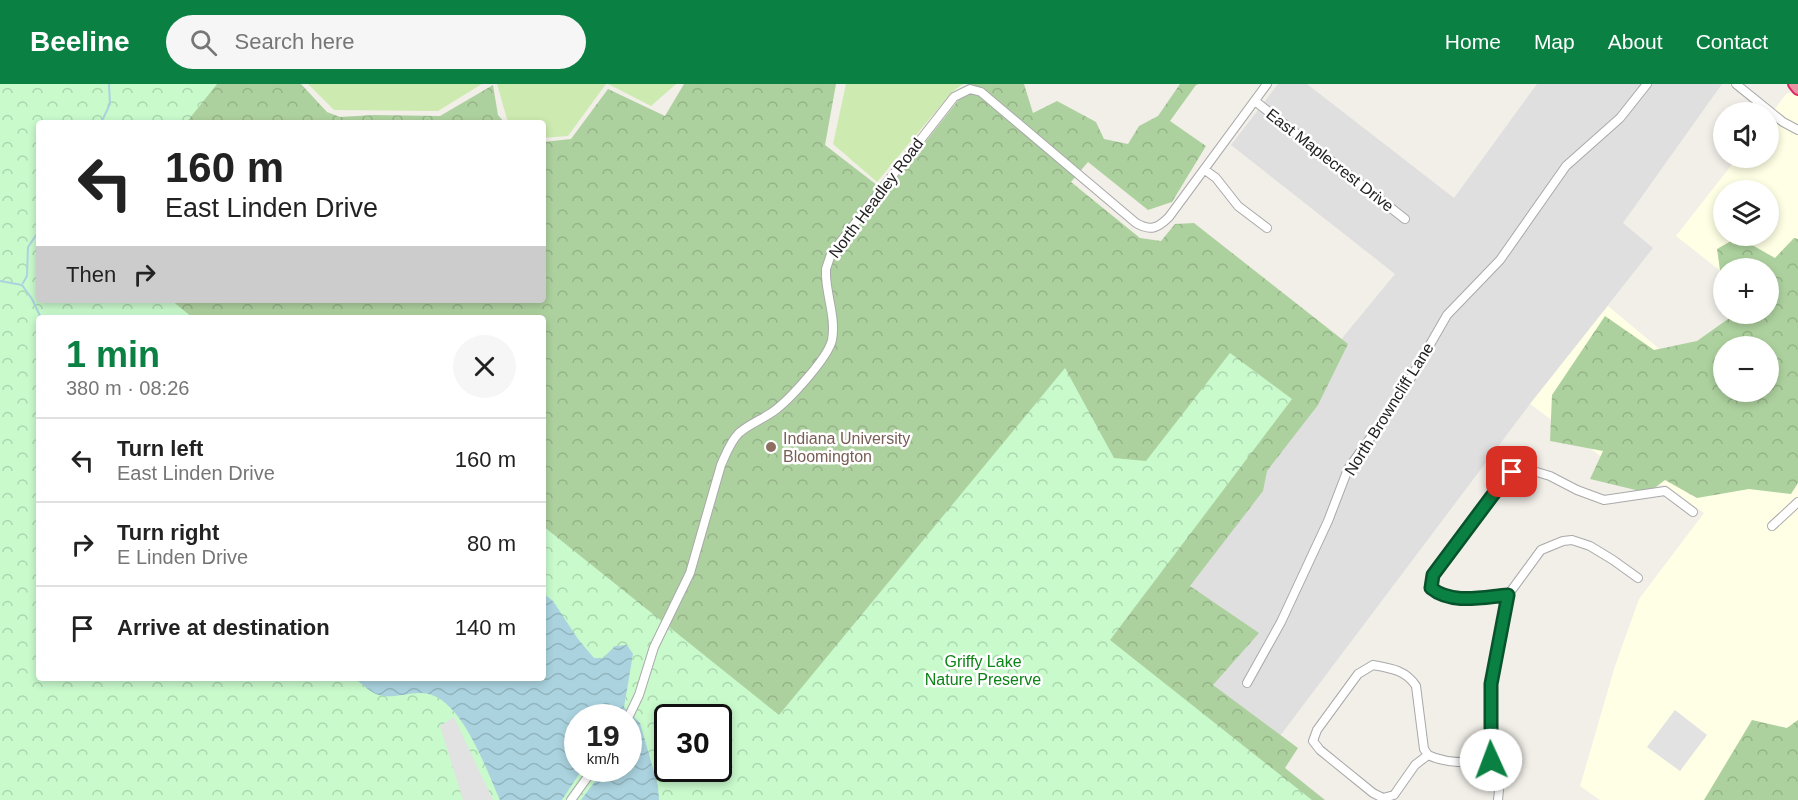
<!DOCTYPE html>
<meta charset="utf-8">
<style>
body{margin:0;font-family:Arial,sans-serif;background:#f6f6f6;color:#222;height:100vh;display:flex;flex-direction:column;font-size:22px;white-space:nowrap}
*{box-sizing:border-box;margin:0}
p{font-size:20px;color:#767676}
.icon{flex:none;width:33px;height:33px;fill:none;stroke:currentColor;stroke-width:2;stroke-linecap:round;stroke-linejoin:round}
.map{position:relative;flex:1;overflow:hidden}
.drawer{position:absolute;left:36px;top:231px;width:510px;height:366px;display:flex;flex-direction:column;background:#fff;border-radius:6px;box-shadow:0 3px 9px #0003}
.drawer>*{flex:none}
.hud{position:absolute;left:36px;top:36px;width:510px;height:183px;border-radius:6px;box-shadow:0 3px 9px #0003;background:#fff;color:#222;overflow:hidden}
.tools{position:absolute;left:1713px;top:18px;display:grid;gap:12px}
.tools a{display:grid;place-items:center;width:66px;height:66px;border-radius:50%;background:#fff;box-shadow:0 3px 9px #0003;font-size:30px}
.speed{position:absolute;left:564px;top:620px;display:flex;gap:12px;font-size:30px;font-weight:700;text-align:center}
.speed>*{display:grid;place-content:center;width:78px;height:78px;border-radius:50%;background:#fff;box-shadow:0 3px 9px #0003;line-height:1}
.speed small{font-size:15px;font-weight:400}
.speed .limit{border:3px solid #111;border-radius:9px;background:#fff;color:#111}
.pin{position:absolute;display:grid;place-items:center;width:51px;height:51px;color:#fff;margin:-26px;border-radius:12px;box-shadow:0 3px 9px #0006}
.me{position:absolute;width:66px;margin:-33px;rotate:358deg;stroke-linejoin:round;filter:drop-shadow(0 0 4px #0008)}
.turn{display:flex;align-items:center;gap:21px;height:126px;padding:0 30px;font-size:27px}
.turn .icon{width:78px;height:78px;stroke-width:2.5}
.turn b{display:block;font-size:42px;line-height:51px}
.then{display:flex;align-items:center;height:57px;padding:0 30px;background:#0003;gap:12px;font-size:22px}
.round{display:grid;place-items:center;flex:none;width:63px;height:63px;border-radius:32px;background:#f6f6f6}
.headline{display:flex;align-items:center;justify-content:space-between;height:102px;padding:0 30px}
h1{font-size:36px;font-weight:800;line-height:45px;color:#0b8043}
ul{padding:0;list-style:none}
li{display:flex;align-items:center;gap:18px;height:84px;padding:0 30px;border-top:2px solid #e0e0e0}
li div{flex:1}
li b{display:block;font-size:22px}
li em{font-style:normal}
header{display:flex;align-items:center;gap:36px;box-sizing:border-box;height:84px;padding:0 30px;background:#0b8043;color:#fff}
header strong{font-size:28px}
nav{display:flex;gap:33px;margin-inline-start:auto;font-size:21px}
.search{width:420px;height:54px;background:#f6f6f6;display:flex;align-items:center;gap:15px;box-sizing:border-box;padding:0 21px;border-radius:33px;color:#767676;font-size:22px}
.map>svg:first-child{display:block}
</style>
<header>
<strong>Beeline</strong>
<div class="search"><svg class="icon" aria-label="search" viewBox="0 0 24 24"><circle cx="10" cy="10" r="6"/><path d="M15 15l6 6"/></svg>Search here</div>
<nav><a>Home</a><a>Map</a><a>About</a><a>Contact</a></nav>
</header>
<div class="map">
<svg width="1798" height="716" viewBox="0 0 1798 716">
<defs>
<pattern id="forest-crowns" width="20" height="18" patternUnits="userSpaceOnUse" patternTransform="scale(1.5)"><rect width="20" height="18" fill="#add19e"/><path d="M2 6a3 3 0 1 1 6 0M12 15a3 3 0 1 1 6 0" fill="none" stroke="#95b388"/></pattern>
<pattern id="park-crowns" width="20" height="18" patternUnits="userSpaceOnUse" patternTransform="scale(1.5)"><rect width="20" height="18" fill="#c8facc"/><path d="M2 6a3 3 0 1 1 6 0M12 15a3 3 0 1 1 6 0" fill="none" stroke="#acd6af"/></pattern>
<pattern id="water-waves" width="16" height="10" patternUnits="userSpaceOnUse" patternTransform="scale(1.5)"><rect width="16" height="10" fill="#aad3df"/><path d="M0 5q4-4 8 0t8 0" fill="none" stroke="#92b5bf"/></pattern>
</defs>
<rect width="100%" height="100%" fill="#f2efe9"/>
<path fill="#e0dfdf" d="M 1278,0 L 1307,0 L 1454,114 L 1537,0 L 1722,0 L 1623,139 L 1653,164 L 1530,320 L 1262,676 L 1109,556 L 1292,315 L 1395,190 L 1231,61 Z"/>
<path fill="#ffffe5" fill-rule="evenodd" d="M 1798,6 L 1798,678 L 1770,716 L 1600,716 L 1580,702 L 1615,582 L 1639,515 L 1704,429 L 1666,401 L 1641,402 L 1530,320 L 1608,222 L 1705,303 L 1724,308 L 1768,308 L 1768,184 L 1724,184 L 1723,189 L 1676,152 L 1737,74 L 1768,74 L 1769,33 L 1786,10 ZM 1724,106 L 1768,106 L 1768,152 L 1724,152 Z"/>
<path fill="#cdebb0" d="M 308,0 L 482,0 L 438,27 L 334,26 Z
M 497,0 L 606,0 L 568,52 L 543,54 L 543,39 L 511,39 L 507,35 Z
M 608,0 L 676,0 L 651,22 Z
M 846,0 L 963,0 L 952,8 L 877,98 L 833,60 Z"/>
<path fill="url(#forest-crowns)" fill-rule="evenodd" d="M 0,0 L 301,0 L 327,28 L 340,33 L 374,31 L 440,32 L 493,1 L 498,31 L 505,39 L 39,39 L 39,216 L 543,216 L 543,58 L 571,55 L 608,5 L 665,32 L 684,0 L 836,0 L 825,61 L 886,108 L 971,0 L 1024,0 L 1033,29 L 1057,17 L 1096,38 L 1104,55 L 1128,60 L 1139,42 L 1158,32 L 1180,0 L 1199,0 L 1196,1 L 1170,37 L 1206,62 L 1172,118 L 1148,126 L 1088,78 L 1071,98 L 1140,154 L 1161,157 L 1175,140 L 1194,139 L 1348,260 L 1318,321 L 1267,387 L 1263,407 L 1190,502 L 1259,549 L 1213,601 L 1298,664 L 1285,684 L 1325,716 L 659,716 L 640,639 L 543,509 L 543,234 L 39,234 L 39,594 L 354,594 L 0,716 ZM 668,633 L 718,633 L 718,684 L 668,684 Z
M 1738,153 L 1775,174 L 1794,154 L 1798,155 L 1798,399 L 1791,410 L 1749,405 L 1697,414 L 1665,396 L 1648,409 L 1590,395 L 1603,367 L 1550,357 L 1552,311 L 1605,232 L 1654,266 L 1697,257 L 1735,230 L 1768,230 L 1768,184 L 1724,184 L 1723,203 L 1722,200 L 1717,165 ZM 1724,262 L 1768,262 L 1768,308 L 1724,308 Z
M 1752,636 L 1787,644 L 1798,636 L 1798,716 L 1704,716 Z"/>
<path fill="url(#park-crowns)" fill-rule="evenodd" d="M 0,0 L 217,0 L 186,39 L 39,39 L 39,216 L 171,216 L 193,234 L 39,234 L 39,594 L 543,594 L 543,442 L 779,631 L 1065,284 L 1114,374 L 1146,377 L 1230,269 L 1292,315 L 1110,556 L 1312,716 L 0,716 ZM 578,633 L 628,633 L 628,684 L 578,684 ZM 668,633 L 718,633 L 718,684 L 668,684 Z"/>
<path fill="#e2e2e2" d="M 1675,626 L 1707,651 L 1680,687 L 1647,663 Z
M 454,633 L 493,716 L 463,716 L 440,642 Z"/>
<path fill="url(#water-waves)" d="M 543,509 L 553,517 L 578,555 L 594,574 L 603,574 L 615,562 L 627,561 L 633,570 L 624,623 L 640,639 L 658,702 L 659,716 L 581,716 L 605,684 L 628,684 L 628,633 L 578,633 L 578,684 L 583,684 L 562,716 L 500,716 C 486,686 461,610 422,609 C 408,608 390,616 376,610 C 369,607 361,599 354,594 L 543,594 Z"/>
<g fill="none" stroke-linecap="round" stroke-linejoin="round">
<path stroke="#aad3df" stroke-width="2" d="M 101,39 L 110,20 L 109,0
M 0,197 L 22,201 L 32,215 L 41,234
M 23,199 L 27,192 L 28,163 L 39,147"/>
<g stroke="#a9a9a9" stroke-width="10">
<path id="minor" d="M 1736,0 L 1783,38 L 1798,46
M 1255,17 L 1405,135
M 1205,86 L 1216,94 L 1238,122 L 1267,144
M 1772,442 L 1798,418
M 1508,511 C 1483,513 1452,521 1431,504 L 1433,491 L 1498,403 L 1512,388 L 1527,385 L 1550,392 L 1577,406 L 1604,416 L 1665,407 L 1693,428
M 1373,581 C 1390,584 1406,586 1416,602 L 1424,665 L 1428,671 L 1415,681 L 1394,711 L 1383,714 L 1373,709 L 1320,666 L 1313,657 L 1317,646 L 1358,590 Z
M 1247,599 L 1281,538 L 1328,437 L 1348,385 L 1401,311 L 1447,231 L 1500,176 L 1566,82 L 1620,34 L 1647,0
M 628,634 L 639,611 L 654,563 L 690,489 L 721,381 C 726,370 730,358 739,349 C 749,340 763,335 774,327 C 789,316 828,274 832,256 C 836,235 827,213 826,192 L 826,185 L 831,170 L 954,13 L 970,5 L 981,8 L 1136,139 C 1150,147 1157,145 1169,133 L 1267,0
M 1428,671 C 1446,680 1471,679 1491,677
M 571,716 L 594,684
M 1498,716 L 1499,706 L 1491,677 L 1489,663 L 1490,600 L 1508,511 L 1541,466 L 1563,457 L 1572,456 L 1590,462 L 1613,476 L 1638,494"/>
</g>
<g stroke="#dc2a67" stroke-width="14">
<path id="highway" d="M 1794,0 L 1798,5"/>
</g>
<use href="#minor" stroke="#fff" stroke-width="8"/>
<use href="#highway" stroke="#e892a2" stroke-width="10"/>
</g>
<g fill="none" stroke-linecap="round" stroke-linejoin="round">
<g stroke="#07532c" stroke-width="15">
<path id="route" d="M 1491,676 L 1491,600 L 1508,511 C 1483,513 1452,521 1431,504 L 1433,491 L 1498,404 L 1512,388"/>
</g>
<use href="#route" stroke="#0b8043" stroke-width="10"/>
</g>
<circle fill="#8d6e63" stroke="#fff" stroke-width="2" cx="771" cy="363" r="6"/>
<g text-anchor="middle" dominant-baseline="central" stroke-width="5" stroke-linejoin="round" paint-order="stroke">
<g font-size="16" fill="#222" stroke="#fff">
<text transform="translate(1330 76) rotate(38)">East Maplecrest Drive</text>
<text transform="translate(876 114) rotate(-53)">North Headley Road</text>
<text transform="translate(1389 325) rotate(-58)">North Browncliff Lane</text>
</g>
<g font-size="16" fill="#785e54" stroke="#fff" text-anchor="start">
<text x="783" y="354">Indiana University<tspan x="783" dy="18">Bloomington</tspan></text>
</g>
<g font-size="16" fill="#0c8416" stroke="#fff">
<text x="983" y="577">Griffy Lake<tspan x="983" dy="18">Nature Preserve</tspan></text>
</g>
</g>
</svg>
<div class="tools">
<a><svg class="icon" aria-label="sound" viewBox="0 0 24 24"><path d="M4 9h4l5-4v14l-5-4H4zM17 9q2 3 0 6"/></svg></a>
<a><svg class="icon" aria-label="layers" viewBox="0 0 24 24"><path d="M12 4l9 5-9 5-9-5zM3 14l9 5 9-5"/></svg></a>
<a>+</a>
<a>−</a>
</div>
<div class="speed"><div>19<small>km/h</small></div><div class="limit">30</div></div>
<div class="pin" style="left:1512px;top:388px;background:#d93025"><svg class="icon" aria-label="arrive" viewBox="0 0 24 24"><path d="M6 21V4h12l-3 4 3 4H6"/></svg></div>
<svg class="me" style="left:1491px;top:676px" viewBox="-20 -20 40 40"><circle r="19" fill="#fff"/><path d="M0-13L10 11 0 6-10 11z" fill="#0b8043"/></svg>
<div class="hud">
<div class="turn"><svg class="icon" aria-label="left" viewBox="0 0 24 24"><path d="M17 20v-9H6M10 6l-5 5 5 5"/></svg><div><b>160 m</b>East Linden Drive</div></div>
<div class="then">Then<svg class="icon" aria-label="right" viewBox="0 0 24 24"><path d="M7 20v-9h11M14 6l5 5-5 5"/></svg></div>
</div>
<section class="drawer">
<div class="headline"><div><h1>1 min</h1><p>380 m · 08:26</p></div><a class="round"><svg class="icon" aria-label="close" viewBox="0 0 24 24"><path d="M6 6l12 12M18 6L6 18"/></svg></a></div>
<ul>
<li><svg class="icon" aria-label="left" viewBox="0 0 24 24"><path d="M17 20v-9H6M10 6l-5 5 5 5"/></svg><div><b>Turn left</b><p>East Linden Drive</p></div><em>160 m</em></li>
<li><svg class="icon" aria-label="right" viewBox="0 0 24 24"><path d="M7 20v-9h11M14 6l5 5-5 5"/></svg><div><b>Turn right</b><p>E Linden Drive</p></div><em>80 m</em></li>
<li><svg class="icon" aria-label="arrive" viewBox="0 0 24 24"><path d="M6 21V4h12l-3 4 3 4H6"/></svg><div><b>Arrive at destination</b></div><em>140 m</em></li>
</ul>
</section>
</div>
